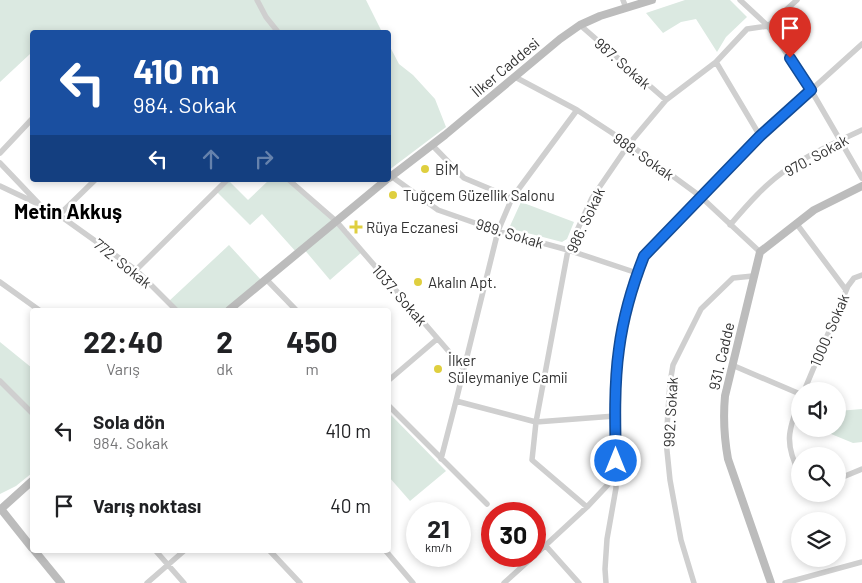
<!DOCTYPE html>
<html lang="tr">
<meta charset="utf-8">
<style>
body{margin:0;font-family:Barlow,sans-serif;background:#f6f6f6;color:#202124;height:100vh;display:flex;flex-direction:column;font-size:19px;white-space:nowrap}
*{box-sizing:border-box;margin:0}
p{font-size:16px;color:#757577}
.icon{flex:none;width:28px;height:28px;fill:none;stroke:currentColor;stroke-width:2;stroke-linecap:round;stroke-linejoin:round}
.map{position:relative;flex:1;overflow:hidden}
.sheet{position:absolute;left:30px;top:308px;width:361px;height:245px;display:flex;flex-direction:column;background:#fff;border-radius:5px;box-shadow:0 2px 8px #0003}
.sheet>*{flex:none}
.hud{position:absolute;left:30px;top:30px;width:361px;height:152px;border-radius:5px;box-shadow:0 2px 8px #0003;background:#1a4fa0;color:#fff;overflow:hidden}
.controls{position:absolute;left:791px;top:382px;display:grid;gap:10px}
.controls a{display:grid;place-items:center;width:55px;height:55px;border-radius:50%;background:#fff;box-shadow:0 2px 8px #0003;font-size:25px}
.speed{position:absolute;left:406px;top:502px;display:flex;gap:10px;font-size:25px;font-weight:700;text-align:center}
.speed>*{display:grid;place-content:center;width:65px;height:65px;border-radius:50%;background:#fff;box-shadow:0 2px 8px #0003;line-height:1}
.speed small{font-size:12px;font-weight:400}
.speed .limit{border:8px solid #d22;background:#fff;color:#111}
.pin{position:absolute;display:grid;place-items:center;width:42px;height:42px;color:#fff;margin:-51px -21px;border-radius:50% 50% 50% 0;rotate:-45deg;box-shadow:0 0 5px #0007}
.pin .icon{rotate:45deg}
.me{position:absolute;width:55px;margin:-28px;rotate:0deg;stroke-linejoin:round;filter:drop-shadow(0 0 4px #0008)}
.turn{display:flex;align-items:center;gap:18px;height:105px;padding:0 20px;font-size:22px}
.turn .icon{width:65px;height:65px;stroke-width:2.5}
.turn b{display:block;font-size:35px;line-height:42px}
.lanes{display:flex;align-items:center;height:48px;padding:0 20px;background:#0003;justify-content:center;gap:25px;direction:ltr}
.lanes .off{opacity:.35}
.eta{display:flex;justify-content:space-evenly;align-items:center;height:85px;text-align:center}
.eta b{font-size:30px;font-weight:700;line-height:35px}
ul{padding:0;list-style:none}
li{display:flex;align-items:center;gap:15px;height:75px;padding:0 20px}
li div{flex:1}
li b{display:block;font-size:19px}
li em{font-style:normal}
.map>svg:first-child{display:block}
</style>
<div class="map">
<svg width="862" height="583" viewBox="0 0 862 583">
<rect width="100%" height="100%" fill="#fff"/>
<path fill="#dbe9e1" d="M 0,0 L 366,0 L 382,32 L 32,32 L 32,56 L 30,54 L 0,82 Z
M 685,0 L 730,0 L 747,17 L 726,37 L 717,52 L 696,19 L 681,22 L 663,33 L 646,13 Z
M 389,45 L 399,64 L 413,75 L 435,99 L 446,127 L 389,170 Z
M 228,180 L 248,200 L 269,180 L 289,180 L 336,221 L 362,252 L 330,280 L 303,248 L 297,253 L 262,214 L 250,225 L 216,191 Z
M 521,202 L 574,222 L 567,239 L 562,242 L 512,229 L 510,226 Z
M 229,245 L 262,281 L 229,310 L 176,310 L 168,302 Z
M 0,342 L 32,368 L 32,473 L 16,486 L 0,494 Z
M 862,409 L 862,442 L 853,443 L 819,429 L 838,429 L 838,411 Z
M 389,413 L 446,471 L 410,501 L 389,477 Z"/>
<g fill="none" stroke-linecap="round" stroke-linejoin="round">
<path stroke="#cfcfcf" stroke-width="5.5" d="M 257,0 L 266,17 L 278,32
M 623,0 L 626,8
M 740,0 L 768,26 L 811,90 L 862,178
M 580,25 L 666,100
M 768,26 L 797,0
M 716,62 L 760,136
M 515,77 L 577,110 L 629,144 L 700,196 L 760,252
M 577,110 L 512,198 L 498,231 L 456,401 L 536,422 L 615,416
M 432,145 L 464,178 L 512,198
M 0,153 L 32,119
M 0,163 L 40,205 L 59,215 L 136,270 L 176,310
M 391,176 L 438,210 L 498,231 L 568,250 L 637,273
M 289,180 L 336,221 L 464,369
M 0,186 L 36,203
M 59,215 L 95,180
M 796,223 L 846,290
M 730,225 C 748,204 766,183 789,168 C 811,153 838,141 862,130
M 136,270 L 227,180
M 266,279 L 296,310
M 0,282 L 39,310
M 732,365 L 800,394
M 389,380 L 437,339
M 0,381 L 32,413
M 804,391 L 848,286 L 854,278 L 862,275
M 800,400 C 788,430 784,444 800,474
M 389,406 L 487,504
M 441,459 L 456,401
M 838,479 L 862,469
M 587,507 L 532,460 L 536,422 L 568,250 L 592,198 L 629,144 L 666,100 L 716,62 L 747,29 L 768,26
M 546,546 L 579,583
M 155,550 L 184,583
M 269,550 L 300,583
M 385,550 L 413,583
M 535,555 L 587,507 L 616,476
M 147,583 L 185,550
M 504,583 L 534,556
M 606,583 L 605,569 L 607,539 L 616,488 L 615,416 L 619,349 L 635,279 L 644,256 L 760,136 L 862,44
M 694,583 L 681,540 L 670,480 L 666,441 L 670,383 L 673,365 L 701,309 L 733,278 L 753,276
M 785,583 L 862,562"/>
<path stroke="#bcbcbc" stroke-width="8" d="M 389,178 L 445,135 L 560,39 L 580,25 L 600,16 L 652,0
M 229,310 L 386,180
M 1,509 L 32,548
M 1,509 L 32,481
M 34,550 L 61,583
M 771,583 L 728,459 C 724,437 723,418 725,396 L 760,252 L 814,210 L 862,186"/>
</g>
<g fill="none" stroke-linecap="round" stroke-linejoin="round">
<g stroke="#114b97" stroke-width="12">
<path id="route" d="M 616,461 C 615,425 614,384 619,349 C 623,318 633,284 644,256 L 760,136 L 811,90 L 790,58"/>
</g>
<use href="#route" stroke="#1a73e8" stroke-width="9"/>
</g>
<g fill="#dfcf3f" stroke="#fff" stroke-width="2">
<circle cx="425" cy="169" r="5"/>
<circle cx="393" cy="195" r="5"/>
<path d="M353.5 219.5h5v5h5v5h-5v5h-5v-5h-5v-5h5z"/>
<circle cx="418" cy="282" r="5"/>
<circle cx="438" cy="369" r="5"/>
</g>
<g text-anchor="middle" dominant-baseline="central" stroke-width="5" stroke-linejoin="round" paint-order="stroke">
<g font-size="15" fill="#323232" stroke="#fff">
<text transform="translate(623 63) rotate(41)">987. Sokak</text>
<text transform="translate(505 67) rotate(-40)">İlker Caddesi</text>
<text transform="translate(816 155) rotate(-29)">970. Sokak</text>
<text transform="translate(644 156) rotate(35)">988. Sokak</text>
<text transform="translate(585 220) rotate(-65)">986. Sokak</text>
<text transform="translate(510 233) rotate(17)">989. Sokak</text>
<text transform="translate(123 263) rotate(39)">772. Sokak</text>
<text transform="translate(400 295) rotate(49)">1037. Sokak</text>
<text transform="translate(829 330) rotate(-67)">1000. Sokak</text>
<text transform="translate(721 356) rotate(-77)">931. Cadde</text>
<text transform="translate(670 412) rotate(-87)">992. Sokak</text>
</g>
<g font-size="15" fill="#323232" stroke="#fff" text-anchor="start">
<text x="435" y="169">BİM</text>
<text x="403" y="195">Tuğçem Güzellik Salonu</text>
<text x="366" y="227">Rüya Eczanesi</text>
<text x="428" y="282">Akalın Apt.</text>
<text x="448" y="360">İlker<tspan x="448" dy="17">Süleymaniye Camii</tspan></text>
</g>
<g font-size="20" font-weight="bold" fill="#000" stroke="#fff">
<text x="68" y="211">Metin Akkuş</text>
</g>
</g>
</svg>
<div class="controls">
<a><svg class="icon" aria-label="sound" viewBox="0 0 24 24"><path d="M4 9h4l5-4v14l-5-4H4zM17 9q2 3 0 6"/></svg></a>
<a><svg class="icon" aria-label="search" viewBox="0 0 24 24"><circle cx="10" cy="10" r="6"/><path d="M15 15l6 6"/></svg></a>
<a><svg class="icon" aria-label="layers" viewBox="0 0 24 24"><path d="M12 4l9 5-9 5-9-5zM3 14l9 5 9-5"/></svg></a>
</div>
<div class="speed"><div>21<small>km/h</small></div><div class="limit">30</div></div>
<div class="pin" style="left:790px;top:58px;background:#d93025"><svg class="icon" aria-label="arrive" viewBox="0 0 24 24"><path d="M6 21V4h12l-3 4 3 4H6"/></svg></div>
<svg class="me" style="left:616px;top:461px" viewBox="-20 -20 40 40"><circle r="17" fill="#1a73e8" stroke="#fff" stroke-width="3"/><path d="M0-11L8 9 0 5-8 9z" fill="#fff"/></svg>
<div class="hud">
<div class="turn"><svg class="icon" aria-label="left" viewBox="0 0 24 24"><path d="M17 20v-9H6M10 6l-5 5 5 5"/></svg><div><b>410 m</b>984. Sokak</div></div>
<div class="lanes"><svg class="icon" aria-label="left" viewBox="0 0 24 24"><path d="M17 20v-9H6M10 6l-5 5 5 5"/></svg><svg class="icon off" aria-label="ahead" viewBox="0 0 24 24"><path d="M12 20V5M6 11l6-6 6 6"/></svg><svg class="icon off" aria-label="right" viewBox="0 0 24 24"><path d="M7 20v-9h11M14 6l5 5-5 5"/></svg></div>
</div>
<section class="sheet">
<div class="eta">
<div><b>22:40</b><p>Varış</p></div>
<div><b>2</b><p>dk</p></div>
<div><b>450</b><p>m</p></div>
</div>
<ul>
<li><svg class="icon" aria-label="left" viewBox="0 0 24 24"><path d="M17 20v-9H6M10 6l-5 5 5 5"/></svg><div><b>Sola dön</b><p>984. Sokak</p></div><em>410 m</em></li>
<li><svg class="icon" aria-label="arrive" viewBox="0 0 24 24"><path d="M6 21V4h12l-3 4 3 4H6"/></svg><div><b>Varış noktası</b></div><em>40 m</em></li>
</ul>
</section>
</div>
